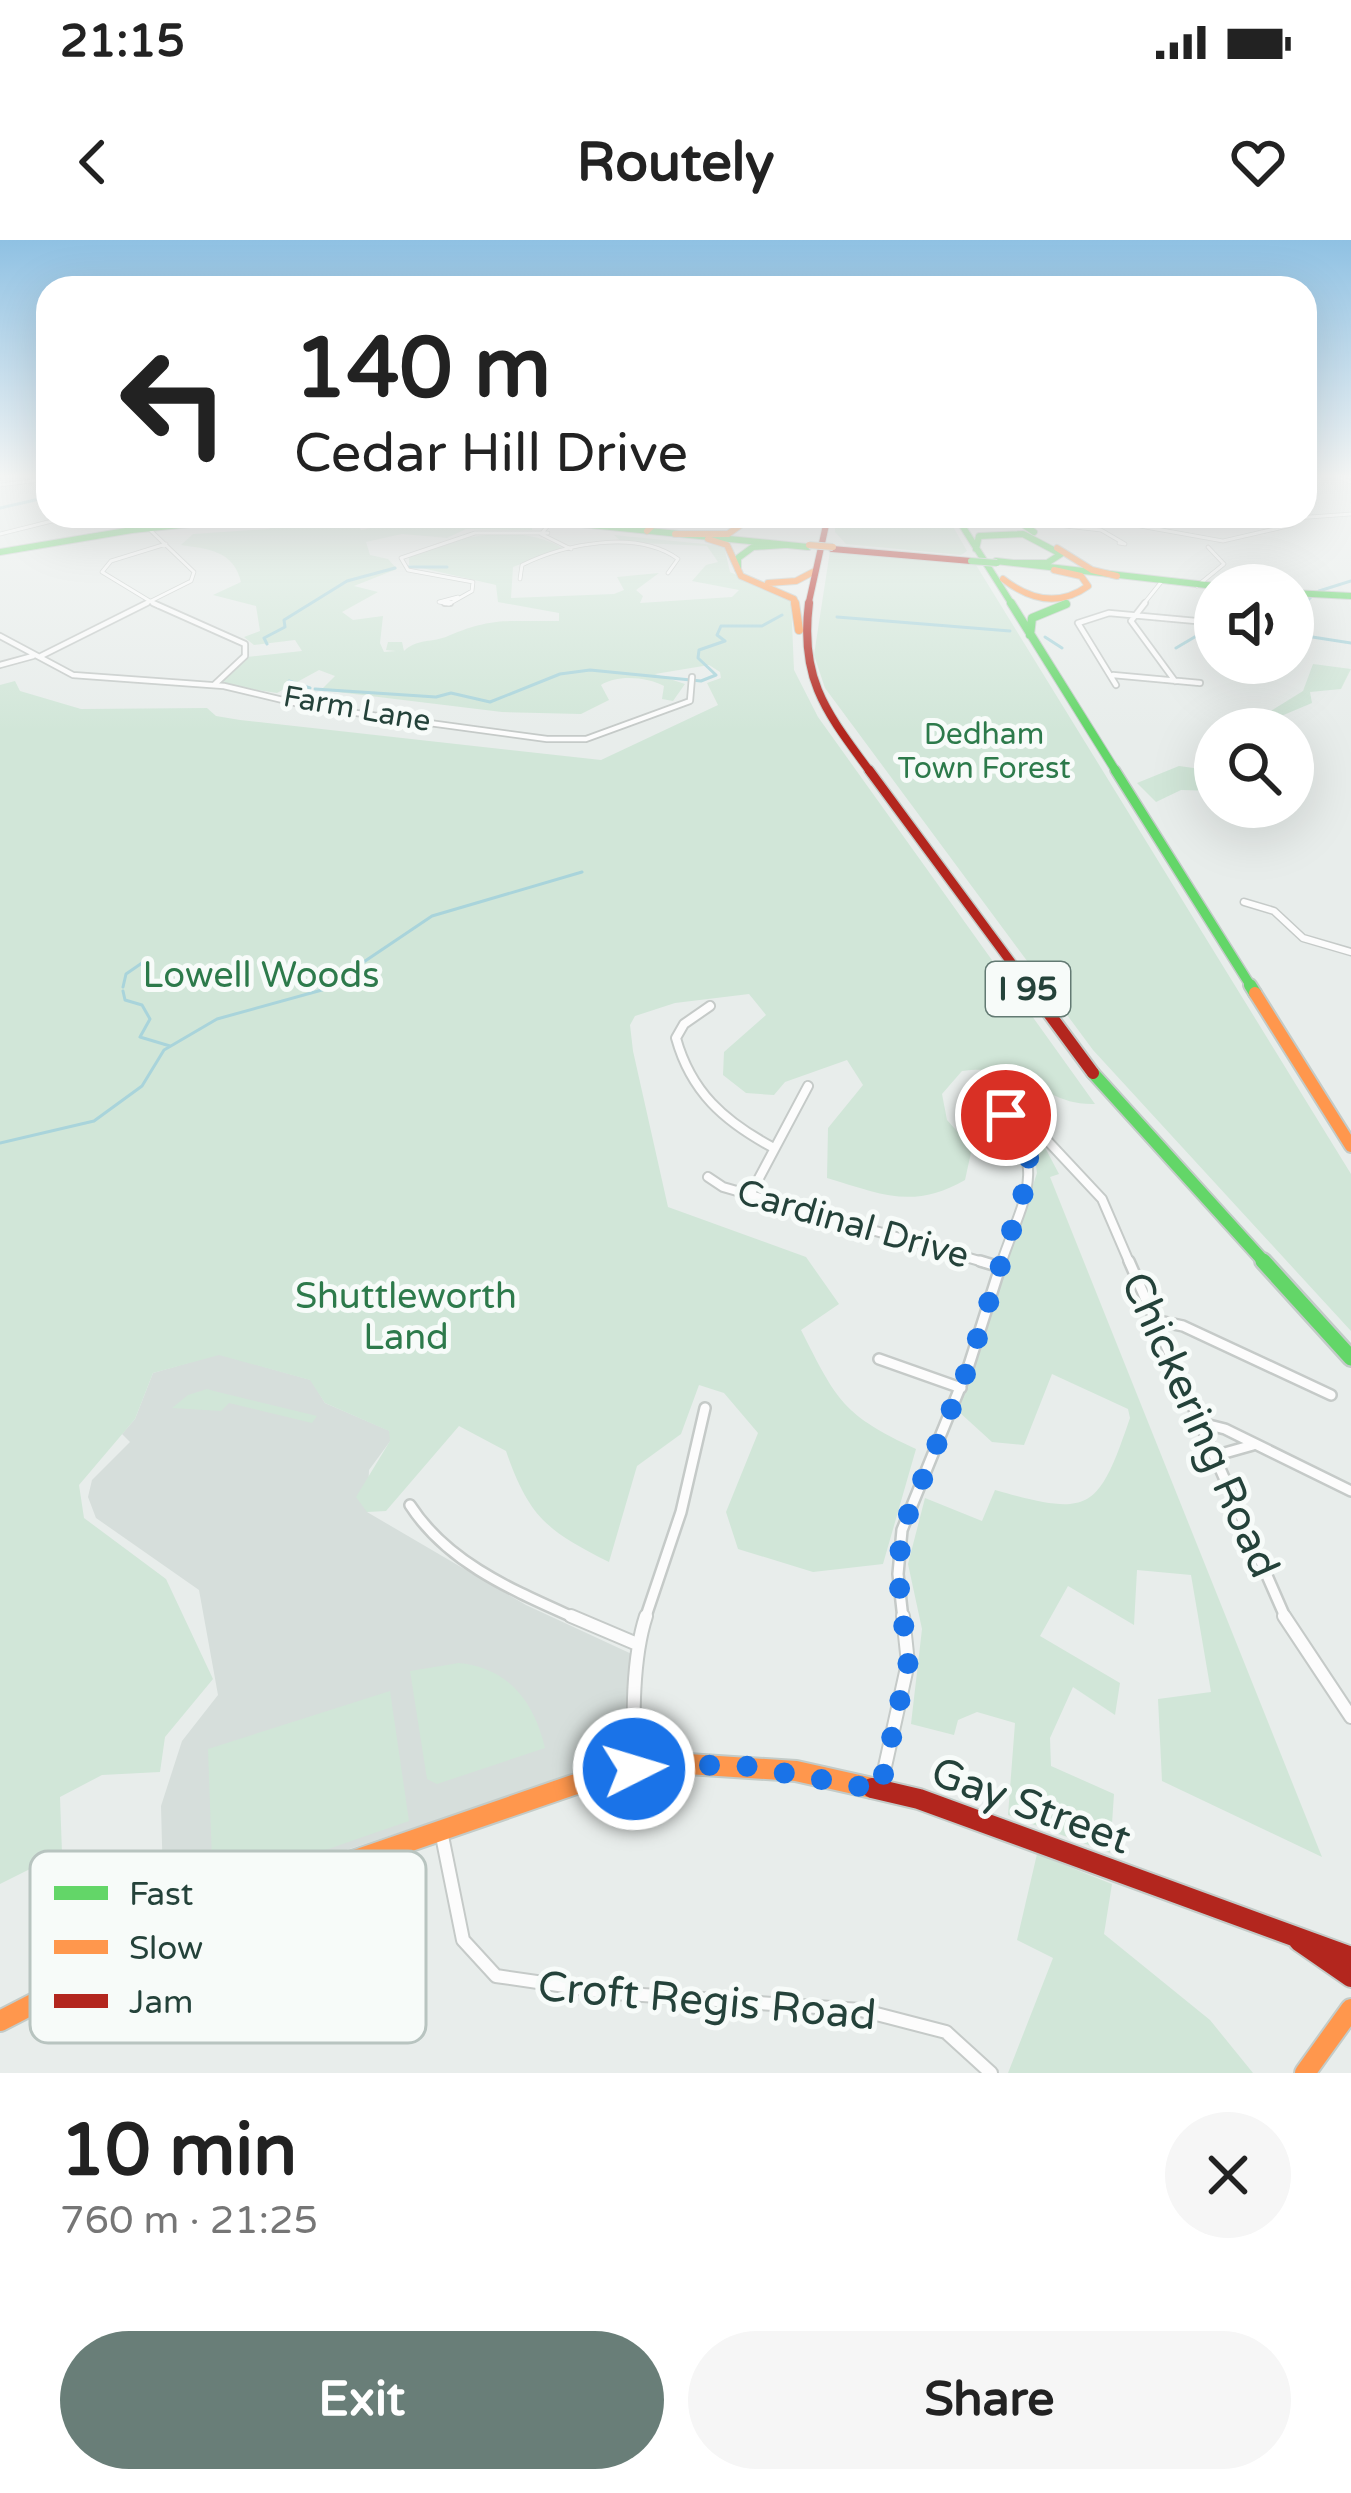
<!DOCTYPE html>
<meta charset="utf-8">
<style>
body{margin:0;font-family:"Varela Round",sans-serif;background:#f6f6f6;color:#222;height:100vh;display:flex;flex-direction:column;font-size:45px;white-space:nowrap}
*{box-sizing:border-box;margin:0}
p{font-size:39px;color:#767676}
.icon{flex:none;width:66px;height:66px;fill:none;stroke:currentColor;stroke-width:2;stroke-linecap:round;stroke-linejoin:round}
.map{position:relative;height:1833px;overflow:hidden}
.panel{display:flex;flex-direction:column;background:#fff;flex:1}
.panel>*{flex:none}
.hud{position:absolute;left:36px;top:36px;width:1281px;height:252px;border-radius:36px;box-shadow:0 12px 48px #0002;background:#fff;color:#222;overflow:hidden}
.buttons{position:absolute;left:1194px;top:324px;display:grid;gap:24px}
.buttons a{display:grid;place-items:center;width:120px;height:120px;border-radius:50%;background:#fff;box-shadow:0 12px 48px #0002;font-size:60px}
.pin{position:absolute;display:grid;place-items:center;width:102px;height:102px;color:#fff;margin:-51px;border:6px solid #fff;border-radius:50%;box-shadow:0 3px 12px #0007}
.me{position:absolute;width:132px;margin:-66px;rotate:85deg;stroke-linejoin:round;filter:drop-shadow(0 0 9px #0008)}
.turn{display:flex;align-items:center;gap:42px;height:252px;padding:0 60px;font-size:54px}
.turn .icon{width:156px;height:156px;stroke-width:2.5}
.turn b{display:block;font-size:84px;line-height:102px}
.round{display:grid;place-items:center;flex:none;width:126px;height:126px;border-radius:63px;background:#f6f6f6}
.summary{display:flex;align-items:center;justify-content:space-between;height:204px;padding:0 60px}
h1{font-size:72px;font-weight:800;line-height:90px}
.action{display:flex;gap:24px;margin-top:auto;padding:24px 60px}
.action a{flex:1;height:138px;border-radius:72px;background:#697e78;color:#fff;font-size:48px;font-weight:800;line-height:138px;text-align:center}
.action a+a{background:#f6f6f6;color:#222}
.status{display:flex;justify-content:space-between;align-items:center;height:84px;padding:0 60px;background:#fff;direction:ltr}
.status svg{height:33px;fill:currentColor}
header{display:flex;justify-content:space-between;align-items:center;height:156px;padding:0 60px;background:#fff;font-size:54px;font-weight:800}
.map>svg:first-child{display:block}
</style>
<div class="status"><b>21:15</b><svg viewBox="0 0 49 12"><path d="M0 12V9h3v3zM5 12V6h3v6zM10 12V3h3v9zM15 12V0h3v12zM26 1h20v11H26zM47 4h2v5h-2z"/></svg></div>
<header><svg class="icon" aria-label="back" viewBox="0 0 24 24"><path d="M15 5l-7 7 7 7"/></svg>Routely<svg class="icon" aria-label="heart" viewBox="0 0 24 24"><path d="M12 20l-8-8c-3-5 5-10 8-4 3-6 11-1 8 4z"/></svg></header>
<div class="map">
<svg width="1351" height="1833" viewBox="0 0 1351 1833">
<rect width="100%" height="100%" fill="#e8edeb"/>
<path fill="#d6dedb" d="M 219,1114 L 311,1140 L 325,1163 L 390,1191 L 391,1200 L 369,1230 L 367,1272 L 526,1365 L 636,1416 L 626,1457 L 624,1518 L 247,1643 L 164,1679 L 161,1566 L 182,1501 L 218,1455 L 199,1350 L 96,1278 L 88,1257 L 92,1240 L 130,1202 L 122,1194 L 135,1179 L 153,1133 Z"/>
<path fill="#d1e6d8" d="M 310,276 L 364,276 L 357,283 L 361,290 C 414,280 480,261 532,285 L 532,290 L 466,289 L 447,298 L 402,294 L 366,302 L 370,315 L 388,319 L 397,329 L 354,346 L 378,352 L 342,372 L 353,380 L 383,376 L 380,403 L 384,412 L 396,411 L 386,410 L 388,402 L 402,402 L 404,411 C 417,398 433,403 448,396 C 495,376 510,382 559,381 L 559,373 L 498,362 L 496,345 L 409,325 L 409,316 C 452,297 519,282 562,308 L 513,327 L 511,358 L 614,354 L 624,350 L 617,337 L 659,333 L 636,350 L 643,356 L 640,363 L 732,357 L 739,350 L 692,341 L 706,325 L 718,322 L 707,306 L 622,302 L 614,295 L 724,306 L 730,332 L 791,360 L 794,430 L 818,477 L 1095,864 C 1042,866 1031,822 962,831 L 942,854 L 947,880 L 972,908 L 965,940 C 913,970 881,954 827,938 L 828,888 L 863,845 L 847,820 L 785,842 L 774,855 L 746,853 L 723,835 L 724,812 L 766,775 L 749,754 L 675,763 L 635,776 L 630,785 L 633,811 L 668,967 L 806,1017 L 839,1064 L 801,1090 C 837,1161 843,1175 916,1209 L 883,1324 L 813,1332 L 738,1309 L 726,1272 L 758,1193 L 724,1153 L 699,1145 L 681,1194 L 637,1226 L 609,1322 C 547,1291 529,1277 506,1211 L 459,1186 L 386,1271 L 367,1272 L 356,1257 L 390,1201 L 389,1191 L 325,1163 L 310,1140 L 219,1115 L 153,1133 L 135,1179 L 79,1245 L 84,1278 L 166,1339 L 213,1439 L 165,1497 L 160,1532 L 102,1535 L 60,1557 L 62,1613 L 0,1644 L 0,445 L 15,441 L 20,451 L 81,469 L 207,468 L 216,476 L 240,480 L 601,520 L 718,465 L 707,443 L 721,438 L 720,432 L 709,425 L 655,434 L 685,444 L 673,461 L 662,459 L 664,446 C 648,437 617,434 601,445 L 609,460 L 581,474 L 502,472 L 321,450 L 335,436 L 319,430 L 277,453 L 223,445 L 222,438 L 246,417 L 302,411 L 295,400 L 254,405 L 244,397 L 260,391 L 256,366 L 213,355 L 241,342 C 234,311 209,309 181,305 L 193,294 L 268,289 Z
M 835,276 L 947,276 L 967,311 L 961,315 L 846,304 L 835,292 Z
M 830,311 L 976,325 L 1351,934 L 1351,1091 L 1093,810 L 825,448 L 814,415 Z
M 1313,424 L 1351,429 L 1341,449 L 1310,452 L 1312,463 L 1267,482 L 1269,472 L 1303,451 Z
M 1179,526 L 1215,531 L 1215,551 L 1181,550 L 1156,562 L 1137,543 Z
M 1016,868 L 1024,868 L 1059,934 L 1050,937 L 1322,1617 L 1162,1541 L 1158,1459 L 1211,1452 L 1191,1335 L 1137,1330 L 1134,1385 L 1068,1346 L 1040,1396 L 1120,1443 L 1115,1475 L 1073,1447 L 1050,1498 L 1051,1526 L 1114,1554 L 1110,1613 L 1008,1575 L 1015,1483 L 977,1472 L 958,1480 L 954,1495 L 911,1484 L 922,1389 L 908,1324 L 925,1258 L 982,1281 L 995,1250 C 1090,1277 1098,1272 1130,1178 L 1128,1169 L 1052,1134 L 1024,1205 L 992,1202 L 958,1171 L 1037,933 L 1033,902 Z
M 207,1149 L 214,1151 L 317,1176 L 312,1183 L 229,1163 L 221,1171 L 172,1168 L 188,1155 Z
M 459,1423 C 509,1428 534,1462 545,1508 L 437,1544 L 427,1539 L 410,1431 Z
M 390,1451 L 409,1581 L 213,1649 L 208,1509 Z
M 1037,1614 L 1112,1644 L 1104,1694 L 1210,1780 L 1253,1833 L 1008,1833 L 1053,1718 L 1017,1700 Z"/>
<g fill="none" stroke-linecap="round" stroke-linejoin="round">
<path stroke="#a9d4db" stroke-width="3" d="M 0,268 L 48,257
M 406,327 L 447,327
M 1319,351 L 1351,341
M 1297,371 L 1311,357
M 837,377 L 1010,391
M 1293,394 L 1351,403
M 1045,397 L 1062,408
M 267,404 L 264,398 L 285,387 L 284,380 L 347,341 L 395,328
M 1176,408 L 1215,385
M 289,441 L 310,448
M 315,449 L 436,457 L 451,453 L 490,462 L 560,434 L 590,430 L 701,441 L 716,435 L 698,418 L 699,410 L 725,401 L 717,395 L 721,386 L 762,386 L 782,375
M 123,747 L 126,734 L 142,723
M 123,751 L 125,760 L 142,765 L 150,779 L 140,797 L 170,806
M 0,903 L 94,881 L 142,846 L 164,810 L 217,779 L 322,750 L 432,676 L 582,632"/>
<g stroke="#c5cac8" stroke-width="4.5">
<path id="street-far5" d="M 1331,235 L 1351,242
M 0,245 L 48,239
M 552,281 L 541,294 L 571,309
M 0,294 L 72,276
M 1119,303 L 1125,304
M 1125,304 L 1101,290 L 1065,286 L 1112,281 L 1223,301 L 1292,285 L 1296,278 L 1351,274
M 520,339 L 522,325 C 565,304 636,289 678,319 L 668,333
M 1197,346 L 1224,324 L 1208,307
M 458,357 L 439,362 L 449,364 L 472,351 L 473,342 L 408,330 L 401,318 L 475,293 L 548,293
M 141,366 L 191,341 L 194,332 L 148,288
M 158,366 L 102,332 L 111,321 L 166,304
M 1142,366 L 1162,341"/>
</g>
<g stroke="#c5cac8" stroke-width="8">
<path id="street-far4" d="M 153,363 L 245,404 L 245,416 L 214,445
M 445,363 L 450,363
M 1145,363 L 1131,381 L 1175,441
M 0,396 L 73,435 L 224,446 L 312,467 L 547,499 L 586,499 L 690,461 L 692,437
M 41,416 L 147,363
M 0,425 L 33,416
M 1113,435 L 1200,443
M 1116,445 L 1078,383 L 1109,373 L 1207,382"/>
</g>
<g stroke="#c5cac8" stroke-width="9">
<path id="street-far3" d="M 1244,662 L 1274,671 L 1303,698 L 1351,712"/>
</g>
<g stroke="#c5cac8" stroke-width="12">
<path id="street-far2" d="M 710,766 L 684,784 L 676,798 C 691,852 724,881 772,907
M 1044,897 L 1102,959 L 1130,1024
M 708,937 L 723,947 L 990,1024
M 750,955 L 808,846
M 1001,1024 C 1021,963 1048,932 1006,875"/>
</g>
<g stroke="#c5cac8" stroke-width="14">
<path id="street-far1" d="M 980,1021 L 1000,1027
M 1129,1021 L 1286,1379
M 1154,1080 L 1183,1086 L 1331,1155
M 879,1119 L 961,1148
M 1201,1183 L 1225,1189 L 1351,1251
M 1214,1216 L 1253,1205
M 410,1265 C 448,1324 515,1351 577,1379
M 645,1379 L 681,1272 L 705,1168
M 903,1379 L 898,1334 L 902,1290 L 968,1128 L 1002,1021"/>
</g>
<g stroke="#c5cac8" stroke-width="16">
<path id="street" d="M 571,1376 L 637,1404
M 1284,1376 L 1351,1477
M 634,1526 C 633,1478 632,1419 646,1376
M 880,1549 L 908,1423 L 903,1376
M 441,1591 L 463,1700 L 496,1736 L 613,1753 L 861,1770 L 946,1792 L 991,1833"/>
</g>
<g stroke="#c3cbc8" stroke-width="8">
<path id="fast-far4" d="M 500,276 L 808,307
M 956,276 L 1013,366
M 1011,276 L 1034,292
M 976,309 L 979,296 L 1023,294 L 1061,314 L 1047,323 L 1013,323
M 0,312 L 132,290 L 269,276
M 996,321 L 1215,346
M 738,329 L 738,318 L 753,307 L 784,305
M 1293,353 L 1351,356
M 1061,366 L 1066,364"/>
</g>
<g stroke="#c3cbc8" stroke-width="10">
<path id="fast-far3" d="M 1011,363 L 1117,533
M 1030,395 L 1032,378 L 1066,364"/>
</g>
<g stroke="#c3cbc8" stroke-width="12">
<path id="fast-far2" d="M 1115,530 L 1252,748"/>
</g>
<g stroke="#c3cbc8" stroke-width="16">
<path id="fast-far1" d="M 1250,745 L 1255,753
M 1093,833 L 1266,1024"/>
</g>
<g stroke="#c3cbc8" stroke-width="20">
<path id="fast" d="M 1263,1021 L 1351,1118"/>
</g>
<g stroke="#c3cbc8" stroke-width="8">
<path id="slow-far3" d="M 647,291 L 662,276
M 675,294 L 728,294 L 753,276
M 708,299 L 727,305 L 741,336 L 794,359 L 795,366
M 1057,308 L 1092,330 L 1117,336
M 1003,339 C 1030,360 1059,367 1088,346 L 1081,336 L 1054,330
M 768,343 L 796,341 L 815,331"/>
</g>
<g stroke="#c3cbc8" stroke-width="10">
<path id="slow-far2" d="M 795,363 L 799,390"/>
</g>
<g stroke="#c3cbc8" stroke-width="16">
<path id="slow-far1" d="M 1255,753 L 1351,906"/>
</g>
<g stroke="#c3cbc8" stroke-width="24">
<path id="slow" d="M 0,1781 L 171,1693 L 306,1637 L 573,1545 L 635,1529 L 688,1524 L 796,1531 L 872,1548
M 1305,1833 L 1351,1769"/>
</g>
<g stroke="#c3cbc8" stroke-width="8">
<path id="jam-far4" d="M 832,309 L 971,321
M 808,366 L 828,276"/>
</g>
<g stroke="#c3cbc8" stroke-width="10">
<path id="jam-far3" d="M 809,363 C 799,441 828,474 871,533"/>
</g>
<g stroke="#c3cbc8" stroke-width="12">
<path id="jam-far2" d="M 869,530 L 1030,748"/>
</g>
<g stroke="#c3cbc8" stroke-width="16">
<path id="jam-far1" d="M 1028,745 L 1093,833"/>
</g>
<g stroke="#c3cbc8" stroke-width="24">
<path id="jam" d="M 872,1548 L 919,1559 L 1351,1717
M 1299,1701 L 1351,1737"/>
</g>
<use href="#street-far5" stroke="#fcfcfc" stroke-width="3"/>
<use href="#street-far4" stroke="#fcfcfc" stroke-width="4.5"/>
<use href="#street-far3" stroke="#fcfcfc" stroke-width="6"/>
<use href="#street-far2" stroke="#fcfcfc" stroke-width="8"/>
<use href="#street-far1" stroke="#fcfcfc" stroke-width="9"/>
<use href="#street" stroke="#fcfcfc" stroke-width="12"/>
<use href="#fast-far4" stroke="#63d668" stroke-width="6"/>
<use href="#fast-far3" stroke="#63d668" stroke-width="8"/>
<use href="#fast-far2" stroke="#63d668" stroke-width="9"/>
<use href="#fast-far1" stroke="#63d668" stroke-width="12"/>
<use href="#fast" stroke="#63d668" stroke-width="15"/>
<use href="#slow-far3" stroke="#ff974d" stroke-width="6"/>
<use href="#slow-far2" stroke="#ff974d" stroke-width="8"/>
<use href="#slow-far1" stroke="#ff974d" stroke-width="12"/>
<use href="#slow" stroke="#ff974d" stroke-width="20"/>
<use href="#jam-far4" stroke="#b3261e" stroke-width="6"/>
<use href="#jam-far3" stroke="#b3261e" stroke-width="8"/>
<use href="#jam-far2" stroke="#b3261e" stroke-width="9"/>
<use href="#jam-far1" stroke="#b3261e" stroke-width="12"/>
<use href="#jam" stroke="#b3261e" stroke-width="20"/>
<g stroke="#c3ccc9" stroke-width="8" stroke-linecap="butt">
<path id="fast-bridge" d="M 971,321 L 997,323"/>
</g>
<g stroke="#c3ccc9" stroke-width="8" stroke-linecap="butt">
<path id="slow-bridge" d="M 809,305 L 833,307"/>
</g>
<use href="#fast-bridge" stroke="#63d668" stroke-width="6"/>
<use href="#slow-bridge" stroke="#ff974d" stroke-width="6"/>
</g>
<linearGradient id="sky" x2="0" y2="1"><stop stop-color="#8fc1e3"/><stop offset="0.48" stop-color="#f5f7f6"/><stop offset="1" stop-color="#f5f7f6" stop-opacity="0"/></linearGradient>
<rect width="1351" height="491" fill="url(#sky)"/>
<g fill="none" stroke-linecap="round" stroke-linejoin="round">
<path stroke="#1a73e8" stroke-width="21" stroke-dasharray="0 37.8" d="M 634,1529 L 734,1524 L 880,1550 L 908,1424 L 898,1334 L 902,1290 L 968,1128 L 1031,929 L 1025,901 L 1006,875"/>
</g>
<g text-anchor="middle" dominant-baseline="central" stroke-width="10" stroke-linejoin="round" paint-order="stroke">
<g font-size="30" fill="#24423a" stroke="#f7fbf9">
<text transform="translate(357 469) rotate(10)">Farm Lane</text>
</g>
<g font-size="30" fill="#2d7a4b" stroke="#f7fbf9">
<text x="984" y="494">Dedham<tspan x="984" dy="34">Town Forest</tspan></text>
</g>
<rect fill="#f7fbf9" stroke="#637a73" stroke-width="3" x="986" y="722" width="84" height="54" rx="9"/>
<g font-size="33" font-weight="bold" fill="#24423a">
<text x="1028" y="749">I 95</text>
</g>
<g font-size="36" fill="#2d7a4b" stroke="#f7fbf9">
<text x="261" y="735">Lowell Woods</text>
<text x="406" y="1056">Shuttleworth<tspan x="406" dy="41">Land</tspan></text>
</g>
<g font-size="36" fill="#24423a" stroke="#f7fbf9">
<text transform="translate(853 984) rotate(16)">Cardinal Drive</text>
</g>
<g font-size="42" fill="#24423a" stroke="#f7fbf9">
<text transform="translate(1200 1185) rotate(66)">Chickering Road</text>
<text transform="translate(1031 1566) rotate(20)">Gay Street</text>
<text transform="translate(707 1761) rotate(5)">Croft Regis Road</text>
</g>
</g>
<rect x="30" y="1611" width="396" height="192" rx="18" fill="#f7fbf9" stroke="#b8c4c0" stroke-width="3"/>
<rect x="54" y="1646" width="54" height="14" fill="#63d668"/>
<rect x="54" y="1700" width="54" height="14" fill="#ff974d"/>
<rect x="54" y="1754" width="54" height="14" fill="#b3261e"/>
<g font-size="33" fill="#24423a">
<text x="129" y="1665">Fast</text>
<text x="129" y="1719">Slow</text>
<text x="129" y="1773">Jam</text>
</g>
</svg>
<div class="buttons">
<a><svg class="icon" aria-label="sound" viewBox="0 0 24 24"><path d="M4 9h4l5-4v14l-5-4H4zM17 9q2 3 0 6"/></svg></a>
<a><svg class="icon" aria-label="search" viewBox="0 0 24 24"><circle cx="10" cy="10" r="6"/><path d="M15 15l6 6"/></svg></a>
</div>
<div class="pin" style="left:1006px;top:875px;background:#d93025"><svg class="icon" aria-label="arrive" viewBox="0 0 24 24"><path d="M6 21V4h12l-3 4 3 4H6"/></svg></div>
<svg class="me" style="left:634px;top:1529px" viewBox="-20 -20 40 40"><circle r="17" fill="#1a73e8" stroke="#fff" stroke-width="3"/><path d="M0-11L8 9 0 5-8 9z" fill="#fff"/></svg>
<div class="hud">
<div class="turn"><svg class="icon" aria-label="left" viewBox="0 0 24 24"><path d="M17 20v-9H6M10 6l-5 5 5 5"/></svg><div><b>140 m</b>Cedar Hill Drive</div></div>
</div>
</div>
<section class="panel">
<div class="summary"><div><h1>10 min</h1><p>760 m · 21:25</p></div><a class="round"><svg class="icon" aria-label="close" viewBox="0 0 24 24"><path d="M6 6l12 12M18 6L6 18"/></svg></a></div>
<div class="action"><a>Exit</a><a>Share</a></div>
</section>
